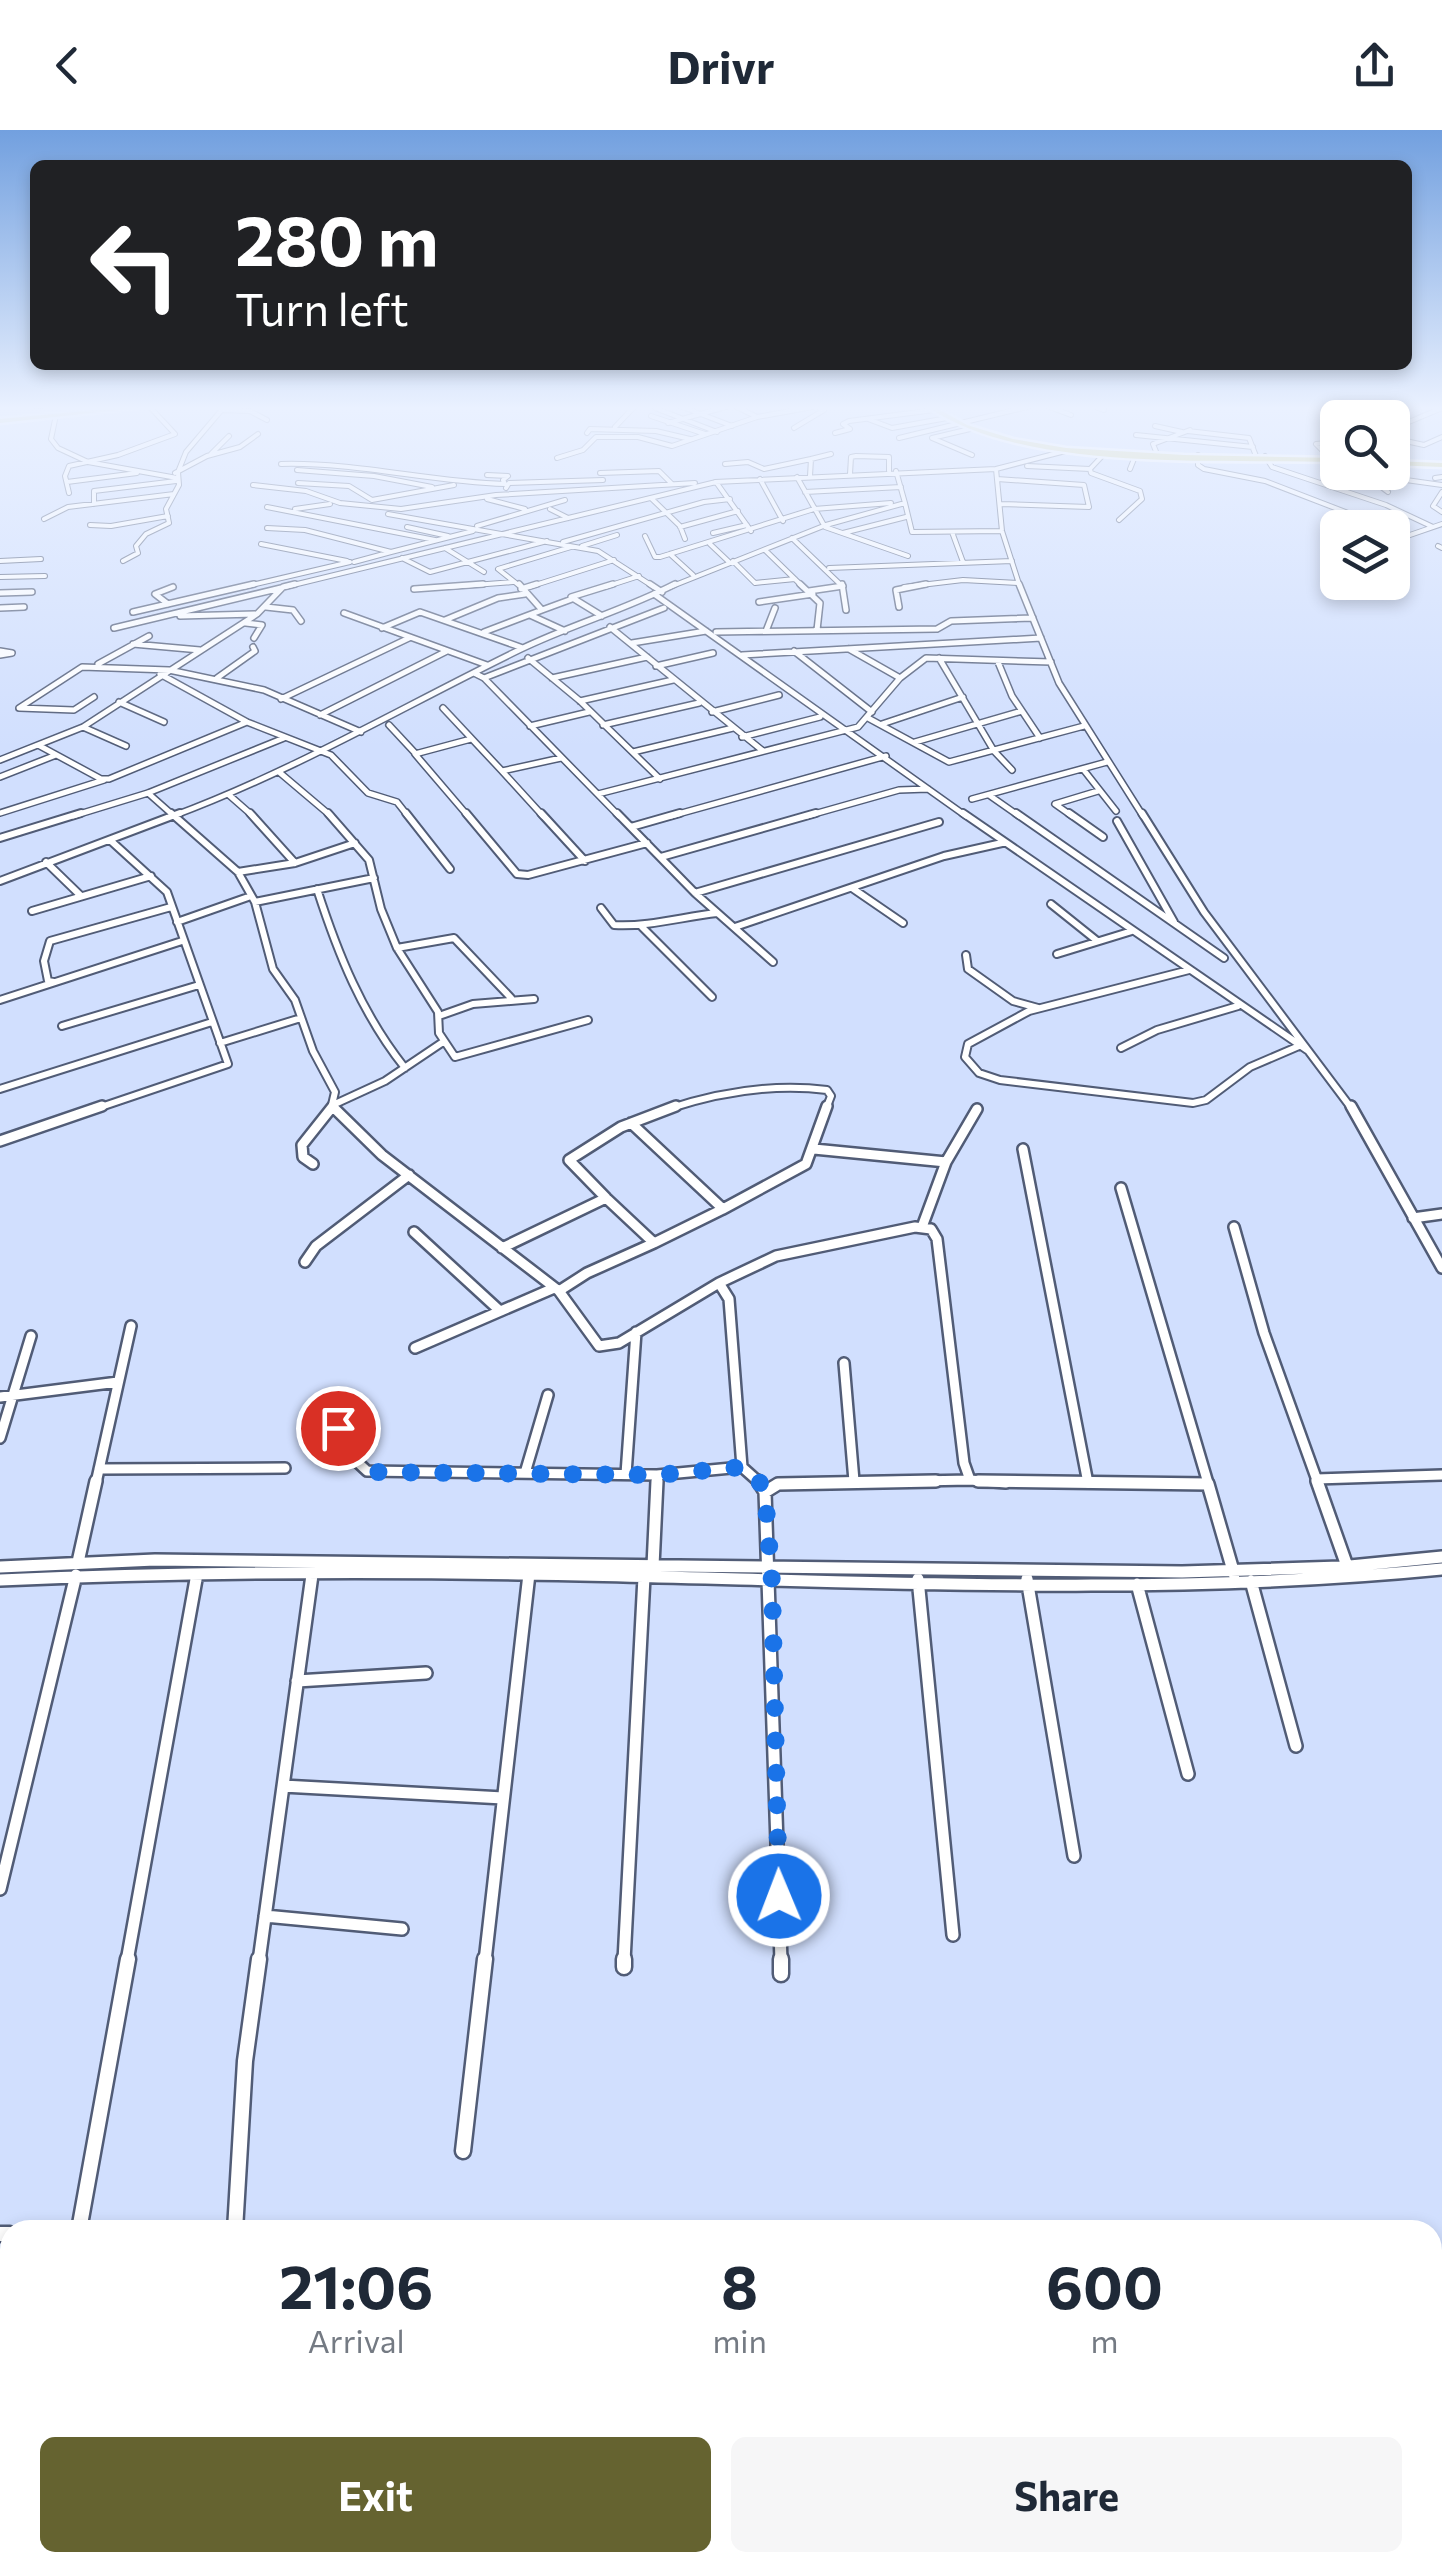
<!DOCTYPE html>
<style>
body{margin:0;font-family:Commissioner,sans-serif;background:#f6f6f7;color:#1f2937;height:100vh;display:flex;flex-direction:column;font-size:38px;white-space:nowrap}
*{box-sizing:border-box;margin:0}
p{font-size:32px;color:#747a83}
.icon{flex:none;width:55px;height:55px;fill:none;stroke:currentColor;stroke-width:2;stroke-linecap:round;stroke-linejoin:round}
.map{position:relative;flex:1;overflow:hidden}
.sheet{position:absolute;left:0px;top:2090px;width:1442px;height:352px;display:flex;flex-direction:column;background:#fff;border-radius:30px 30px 0 0;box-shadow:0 5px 15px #0003}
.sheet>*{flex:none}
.guide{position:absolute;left:30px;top:30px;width:1382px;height:210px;border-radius:15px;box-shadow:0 5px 15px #0003;background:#202124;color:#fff;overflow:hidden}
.fabs{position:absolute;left:1320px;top:270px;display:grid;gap:20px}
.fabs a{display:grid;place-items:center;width:90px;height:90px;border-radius:15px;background:#fff;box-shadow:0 5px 15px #0003;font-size:50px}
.pin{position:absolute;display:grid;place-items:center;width:85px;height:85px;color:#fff;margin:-42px;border:5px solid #fff;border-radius:50%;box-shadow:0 2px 10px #0007}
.me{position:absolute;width:110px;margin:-55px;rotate:359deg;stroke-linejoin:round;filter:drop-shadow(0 0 8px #0008)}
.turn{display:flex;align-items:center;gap:35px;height:210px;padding:0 40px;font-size:45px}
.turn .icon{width:130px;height:130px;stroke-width:2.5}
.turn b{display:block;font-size:70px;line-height:85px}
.eta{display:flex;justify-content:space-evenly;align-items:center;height:170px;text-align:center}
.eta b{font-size:60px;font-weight:700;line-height:70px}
.cta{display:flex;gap:20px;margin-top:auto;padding:20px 40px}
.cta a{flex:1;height:115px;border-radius:15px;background:#656330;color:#fff;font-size:40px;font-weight:700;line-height:115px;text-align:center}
.cta a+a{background:#f6f6f7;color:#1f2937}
header{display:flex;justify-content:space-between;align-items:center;height:130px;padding:0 40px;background:#fff;font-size:45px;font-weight:700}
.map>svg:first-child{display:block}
</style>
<header><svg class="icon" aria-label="back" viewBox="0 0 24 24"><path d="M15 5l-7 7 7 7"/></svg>Drivr<svg class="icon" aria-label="share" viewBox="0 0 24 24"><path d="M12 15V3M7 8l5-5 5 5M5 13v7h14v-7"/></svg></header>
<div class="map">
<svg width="1442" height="2441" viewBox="0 0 1442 2441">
<rect width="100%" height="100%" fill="#d1dffe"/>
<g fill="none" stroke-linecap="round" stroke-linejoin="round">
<g stroke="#515c76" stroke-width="6">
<path id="street-far5" d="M 36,276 L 43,276
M 680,276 L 732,296
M 735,276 L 757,287
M 1047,276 L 1071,285
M 1093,276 L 1104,280
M 655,278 L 717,302
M 223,280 L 250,281 L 267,290
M 56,285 L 51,309 L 58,318 L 88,332 L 177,348
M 651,286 L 705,304
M 868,289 L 892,298 L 947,288
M 668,293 L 729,276
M 1330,293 L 1338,295
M 1155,296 L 1182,302
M 615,297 L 635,276
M 794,298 L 824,280 L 817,276
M 970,299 L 932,308 L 972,325
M 1392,299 L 1442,278
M 1188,301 L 1249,308 L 1256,326
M 587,303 L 590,299 L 656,301 L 690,309
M 835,303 L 850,299 L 843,294 L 849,291 L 934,280
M 1136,305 L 1253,317
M 899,308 L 1031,276
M 1392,308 L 1424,315 L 1442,307
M 211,324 L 229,306
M 1157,324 L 1153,314 L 1190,300
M 1198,325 L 1198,335 L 1204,339 L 1265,351 L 1387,398
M 1265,326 L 1272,337 L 1386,375 L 1433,397
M 557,328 L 583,320 L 596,307 L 638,307 L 672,316 L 757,287 L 818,276
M 1331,329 L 1316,314 L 1338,312
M 281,334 C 357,332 430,352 505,354 L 503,350 L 508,346 L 487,345
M 725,334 L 748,332 L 764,339 L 811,329
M 1406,334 L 1406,350 L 1442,355
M 1027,336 L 1090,339 L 1106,322
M 1090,339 L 1091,343 L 1140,361 L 1142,369 L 1119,390
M 1130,339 L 1136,324
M 297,340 L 374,346 L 432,357
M 175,343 L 207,326 L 240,317 L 258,304
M 600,343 L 659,341 L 672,354
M 1323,343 L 1406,347
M 850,344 L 851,327 L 856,326 L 889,327 L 889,341
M 810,346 L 811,329 L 831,324
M 797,347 L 825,397 L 908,426
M 1382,347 L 1380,356 L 1388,362
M 1435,348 L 1442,347
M 760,349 L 783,391
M 997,349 L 1084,355 L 1089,377 L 1000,374
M 67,352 L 137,343
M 715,352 L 996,339
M 298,353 L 349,356 L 372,370 L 454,355
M 253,355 L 306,361 L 340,373 L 401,379 L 496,365 L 695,353
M 506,358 L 509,353 L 603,350
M 805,362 L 901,357
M 1442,362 L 1433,376 L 1442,382
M 69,363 L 65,346 L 69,336 L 118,325 L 175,304 L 149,276
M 651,368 L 680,396 L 685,409
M 487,369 L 525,379
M 905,373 L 912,402 L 1002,401
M 94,374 L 94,361 L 176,351
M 267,377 L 435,410
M 295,379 L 330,374
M 550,379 L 568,388
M 388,384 L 598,421 L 654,457
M 44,389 L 68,377 L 174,364
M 90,395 L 111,396 L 168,386
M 477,396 L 565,370
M 407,397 L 448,406
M 680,397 L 738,381
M 267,398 L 305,400 L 391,422 L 354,432
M 1392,400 L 1407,406 L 1442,394
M 952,402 L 963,432
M 713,403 L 747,395
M 843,403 L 906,387
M 645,406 L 655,427 L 660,427 L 814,379 L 891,373
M 792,408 L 843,457
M 563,412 L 704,372 L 730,369
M 1392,413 L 1406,422 L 1399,430 L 1400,442 L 1394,446
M 261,414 L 347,431
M 710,414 L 729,432
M 582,416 L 617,405
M 1438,416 L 1442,418
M 445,418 L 484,442
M 765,420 L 803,457
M 391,422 L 473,401
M 670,424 L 693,445
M 402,428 L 430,442 L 547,411
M 0,431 L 41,429
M 123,431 L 138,423 L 136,416 L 146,404 L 169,393 L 166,379 L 179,355 L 178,342 L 186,322 L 225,276
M 733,431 L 755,453 L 795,449
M 829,438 L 1012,431
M 0,447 L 45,446
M 243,457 L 350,432
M 285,457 L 716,352 L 751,401
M 448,457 L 513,452
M 521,457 L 498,439 L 571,417
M 529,457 L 614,430
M 605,457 L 639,446
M 670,457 L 826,395 L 905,373 L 896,341
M 839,457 L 843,456
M 904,457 L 963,450 L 1018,453
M 1020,457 L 1002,401 L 996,339 L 1073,319"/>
</g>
<g stroke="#515c76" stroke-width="8">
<path id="street-far4" d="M 650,454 L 662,462
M 800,454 L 820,473 L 817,500
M 842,454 L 846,480
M 1019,454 L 1059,553 L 1143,686
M 414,459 L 483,454
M 521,459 L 537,454
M 809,461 L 843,456
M 0,463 L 32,462
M 654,464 L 966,686
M 759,472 L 813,464
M 168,474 L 155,464 L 173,457
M 266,477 L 293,480 L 301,491
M 899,477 L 896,460 L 926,454
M 0,478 L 24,477
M 542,480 L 572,469
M 133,482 L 254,454
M 344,483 L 487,535
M 530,485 L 565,501
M 180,486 L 255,484
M 602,486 L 571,467 L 613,454
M 445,490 L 498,468 L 525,464
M 246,493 L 262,495 L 254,508
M 610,497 L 763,621
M 114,498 L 281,458
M 382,498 L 420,482 L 523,518
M 766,501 L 775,478
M 484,502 L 542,480 L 519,454
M 716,502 L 937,499 L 951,491 L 1033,488
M 632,513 L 706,501
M 133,514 L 200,520
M 849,519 L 900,548 L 926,528 L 1051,532
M 0,521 L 12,523 L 0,525
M 794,521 L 872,582
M 742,525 L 1041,508
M 528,528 L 580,571 L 660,649
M 939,528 L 994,621 L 1012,640
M 998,532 L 1012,566 L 1040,608
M 98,534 L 149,506
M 656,536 L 713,523
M 474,543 L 484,548 L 619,686
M 160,544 L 247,592 L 331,625 L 368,663 L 397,672 L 408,686
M 217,548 L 255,521 L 253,517
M 484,548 L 664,478
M 552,548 L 647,527
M 94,567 L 74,580 L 19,578 L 82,537 L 169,540 L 264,560 L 361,602
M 281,569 L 409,508
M 580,571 L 673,550
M 119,572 L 164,592
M 443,578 L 502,641 L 561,628
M 712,582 L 779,565
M 320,585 L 447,521
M 868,588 L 949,632 L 1084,596
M 882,594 L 963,567
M 389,595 L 415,623
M 603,595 L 699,573
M 530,596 L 589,582
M 83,597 L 126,616
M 742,607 L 820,587
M 915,612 L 1022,581
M 40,616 L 101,649 L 109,649 L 247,592
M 633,622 L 733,598
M 0,630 L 83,597 L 257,484 L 283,457 L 295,454
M 1083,639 L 1116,681
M 502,641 L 543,686
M 279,642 L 331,686
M 0,647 L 56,625
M 148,663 L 174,686
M 598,664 L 858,597 L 900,548
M 229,665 L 253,686
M 989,665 L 1019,686
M 972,669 L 1107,632
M 0,683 L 104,650
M 73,686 L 148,663 L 284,608
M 173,686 C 294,641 404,576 519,520 C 570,495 625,480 675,454
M 468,686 L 415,624 L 471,609
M 671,686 L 886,626
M 807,686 L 899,660 L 928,659
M 1072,686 L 1055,674 L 1098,661"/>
</g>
<g stroke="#515c76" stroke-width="10">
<path id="street-far3" d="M 171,683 L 238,742 L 255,772 L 273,839 L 295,870 L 313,921 L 335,962 L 331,979
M 250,683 L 295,733
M 328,683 L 369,730 L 381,779 L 397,818 L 438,882 L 439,903 L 455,927 L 588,890
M 406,683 L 450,739
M 466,683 L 517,744 L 528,745 L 647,713
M 541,683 L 585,731
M 617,683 L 695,763 L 773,832
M 963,683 L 1307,920
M 1016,683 L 1224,828
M 1069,683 L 1103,707
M 1142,683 L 1204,782 L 1352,979
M 1117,691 L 1174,792
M 631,697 L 680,683
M 0,708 L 81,683
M 661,727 L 816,683
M 46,732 L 81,766
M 238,742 L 295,733 L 355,713
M 0,751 L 180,683
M 852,758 L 903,793
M 317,759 C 338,824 362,884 405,938
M 695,763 L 939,692
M 255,772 L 374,748
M 1051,774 L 1096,810
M 601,778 L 614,795 C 648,797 682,787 717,783
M 32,781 L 151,746
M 177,792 L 251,766
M 642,797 L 712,867
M 735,797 L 944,726 L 1002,713
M 397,818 L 454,808 L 511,868
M 1057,824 L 1132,801
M 966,825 L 968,839 L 1013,871 L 1038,878
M 1189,840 L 1029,881 L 968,914 L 965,927 L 979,943 L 1000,950 L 1193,973 L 1206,970 L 1250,937 L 1299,916
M 54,852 L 48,851 L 44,831 L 50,811 L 171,777
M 0,870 L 182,811
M 439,886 L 473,874 L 534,869
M 62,896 L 199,855
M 220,913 L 301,888
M 1121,918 L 1157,900 L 1238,876
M 0,959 L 212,892
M 335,974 L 385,951 L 443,912
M 95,979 L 228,934 L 167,762 L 110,710
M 668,979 C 720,962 772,953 827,960 L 831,966 L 826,979"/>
</g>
<g stroke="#515c76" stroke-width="14">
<path id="street-far2" d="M 1351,976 L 1442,1138
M 333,977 L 382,1025 L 559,1161 L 599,1216 L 619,1213 L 719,1153 L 776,1126 L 915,1097 L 931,1099 L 937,1109 L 964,1333 L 970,1350 L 1006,1353
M 631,993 L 723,1079 L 654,1113
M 0,1011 L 102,976
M 814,1019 L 946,1032
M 1023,1019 L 1088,1353
M 313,1034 L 303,1027 L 302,1015 L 333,976
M 1121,1058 L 1208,1353
M 606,1068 L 569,1030 L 621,997 L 676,976
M 723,1079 L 806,1034 L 827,976
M 1413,1088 L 1442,1084
M 922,1097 L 946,1032 L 977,979
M 1234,1097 L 1264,1203 L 1318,1353
M 414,1102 L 500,1181
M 502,1118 L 606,1068 L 654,1113 L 587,1143 L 559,1161
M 305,1132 L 316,1116 L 409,1045
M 719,1153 L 729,1169 L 742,1337 L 760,1353
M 415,1218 L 554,1158
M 844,1233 L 854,1351
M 0,1267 L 118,1252
M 323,1269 L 353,1328 L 367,1341 L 657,1345
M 0,1308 L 31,1206
M 99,1339 L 285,1338
M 525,1343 L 548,1265
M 626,1344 L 636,1202
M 1316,1349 L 1442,1345
M 96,1353 L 131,1196
M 657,1353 L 657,1345 L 742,1337
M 816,1353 L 970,1350"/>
</g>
<g stroke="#515c76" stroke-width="16">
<path id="street-far1" d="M 758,1351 L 765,1362 L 781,1831
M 978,1351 L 1208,1354 L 1234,1444
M 1317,1351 L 1347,1436
M 765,1362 L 778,1354 L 936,1351
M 78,1432 L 96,1351
M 653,1436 L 657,1351
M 0,1437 L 155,1430 L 1182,1442 L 1340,1437 L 1442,1427
M 918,1449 L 953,1805
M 1027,1449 L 1074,1726
M 0,1450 C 176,1442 353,1441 529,1444 C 833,1449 1139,1469 1442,1439
M 1251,1451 L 1296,1616
M 1137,1454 L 1188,1644
M 297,1551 L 426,1543
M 283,1656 L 503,1668
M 0,1759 L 76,1445
M 265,1786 L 402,1799
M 127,1831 L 197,1444
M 259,1831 L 312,1445
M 485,1831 L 529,1444
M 624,1831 L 644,1447"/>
</g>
<g stroke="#515c76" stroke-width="19">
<path id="street" d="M 781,1829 L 781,1844
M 624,1837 L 624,1829
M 463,2021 L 485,1829
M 79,2100 L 128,1829
M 235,2100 L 245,1931 L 259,1829
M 0,2104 L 10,2104
M 0,2317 L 10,2309
M 138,2432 L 143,2441
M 69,2441 L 76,2432"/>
</g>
<g stroke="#fff" stroke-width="5">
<path id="primary" d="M 137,276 L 155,276 L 0,293 L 0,289 Z
M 926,276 L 933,276 L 967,295 L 1013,309 L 1066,318 L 1184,325 L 1338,328 L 1338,332 C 1219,328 1025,344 926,276 Z
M 1392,331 L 1442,333 L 1442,337 L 1392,335 Z"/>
</g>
<use href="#street-far5" stroke="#fff" stroke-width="4"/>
<use href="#street-far4" stroke="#fff" stroke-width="5"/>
<use href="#street-far3" stroke="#fff" stroke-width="6"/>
<use href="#street-far2" stroke="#fff" stroke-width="9"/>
<use href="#street-far1" stroke="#fff" stroke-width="11"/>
<use href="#street" stroke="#fff" stroke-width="14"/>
<use href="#primary" fill="#d9d58b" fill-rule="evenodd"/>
</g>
<linearGradient id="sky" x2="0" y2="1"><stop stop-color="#72a0df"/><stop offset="0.45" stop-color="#eaf1ff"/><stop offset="1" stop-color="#eaf1ff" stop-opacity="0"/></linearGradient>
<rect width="1442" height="618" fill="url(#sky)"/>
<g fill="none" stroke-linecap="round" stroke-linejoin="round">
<path stroke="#1a73e8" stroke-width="18" stroke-dasharray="0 32.4" d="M 338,1298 L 353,1328 L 367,1342 L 657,1345 L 742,1337 L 755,1344 L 765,1362 L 772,1452 L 779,1766"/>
</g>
</svg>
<div class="fabs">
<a><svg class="icon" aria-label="search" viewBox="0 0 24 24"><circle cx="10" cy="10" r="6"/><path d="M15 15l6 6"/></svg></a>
<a><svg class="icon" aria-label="layers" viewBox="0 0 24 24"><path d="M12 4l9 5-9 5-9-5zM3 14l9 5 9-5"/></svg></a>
</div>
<div class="pin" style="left:338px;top:1298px;background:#d93025"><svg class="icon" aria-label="arrive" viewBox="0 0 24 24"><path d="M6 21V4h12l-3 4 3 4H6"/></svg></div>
<svg class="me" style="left:779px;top:1766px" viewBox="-20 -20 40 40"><circle r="17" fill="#1a73e8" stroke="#fff" stroke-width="3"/><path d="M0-11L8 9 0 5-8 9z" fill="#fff"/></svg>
<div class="guide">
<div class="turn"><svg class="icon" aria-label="left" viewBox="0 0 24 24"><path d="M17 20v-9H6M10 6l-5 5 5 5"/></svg><div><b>280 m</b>Turn left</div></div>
</div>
<section class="sheet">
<div class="eta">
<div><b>21:06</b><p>Arrival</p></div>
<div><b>8</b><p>min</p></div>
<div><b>600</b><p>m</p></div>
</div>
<div class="cta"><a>Exit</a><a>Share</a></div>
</section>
</div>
